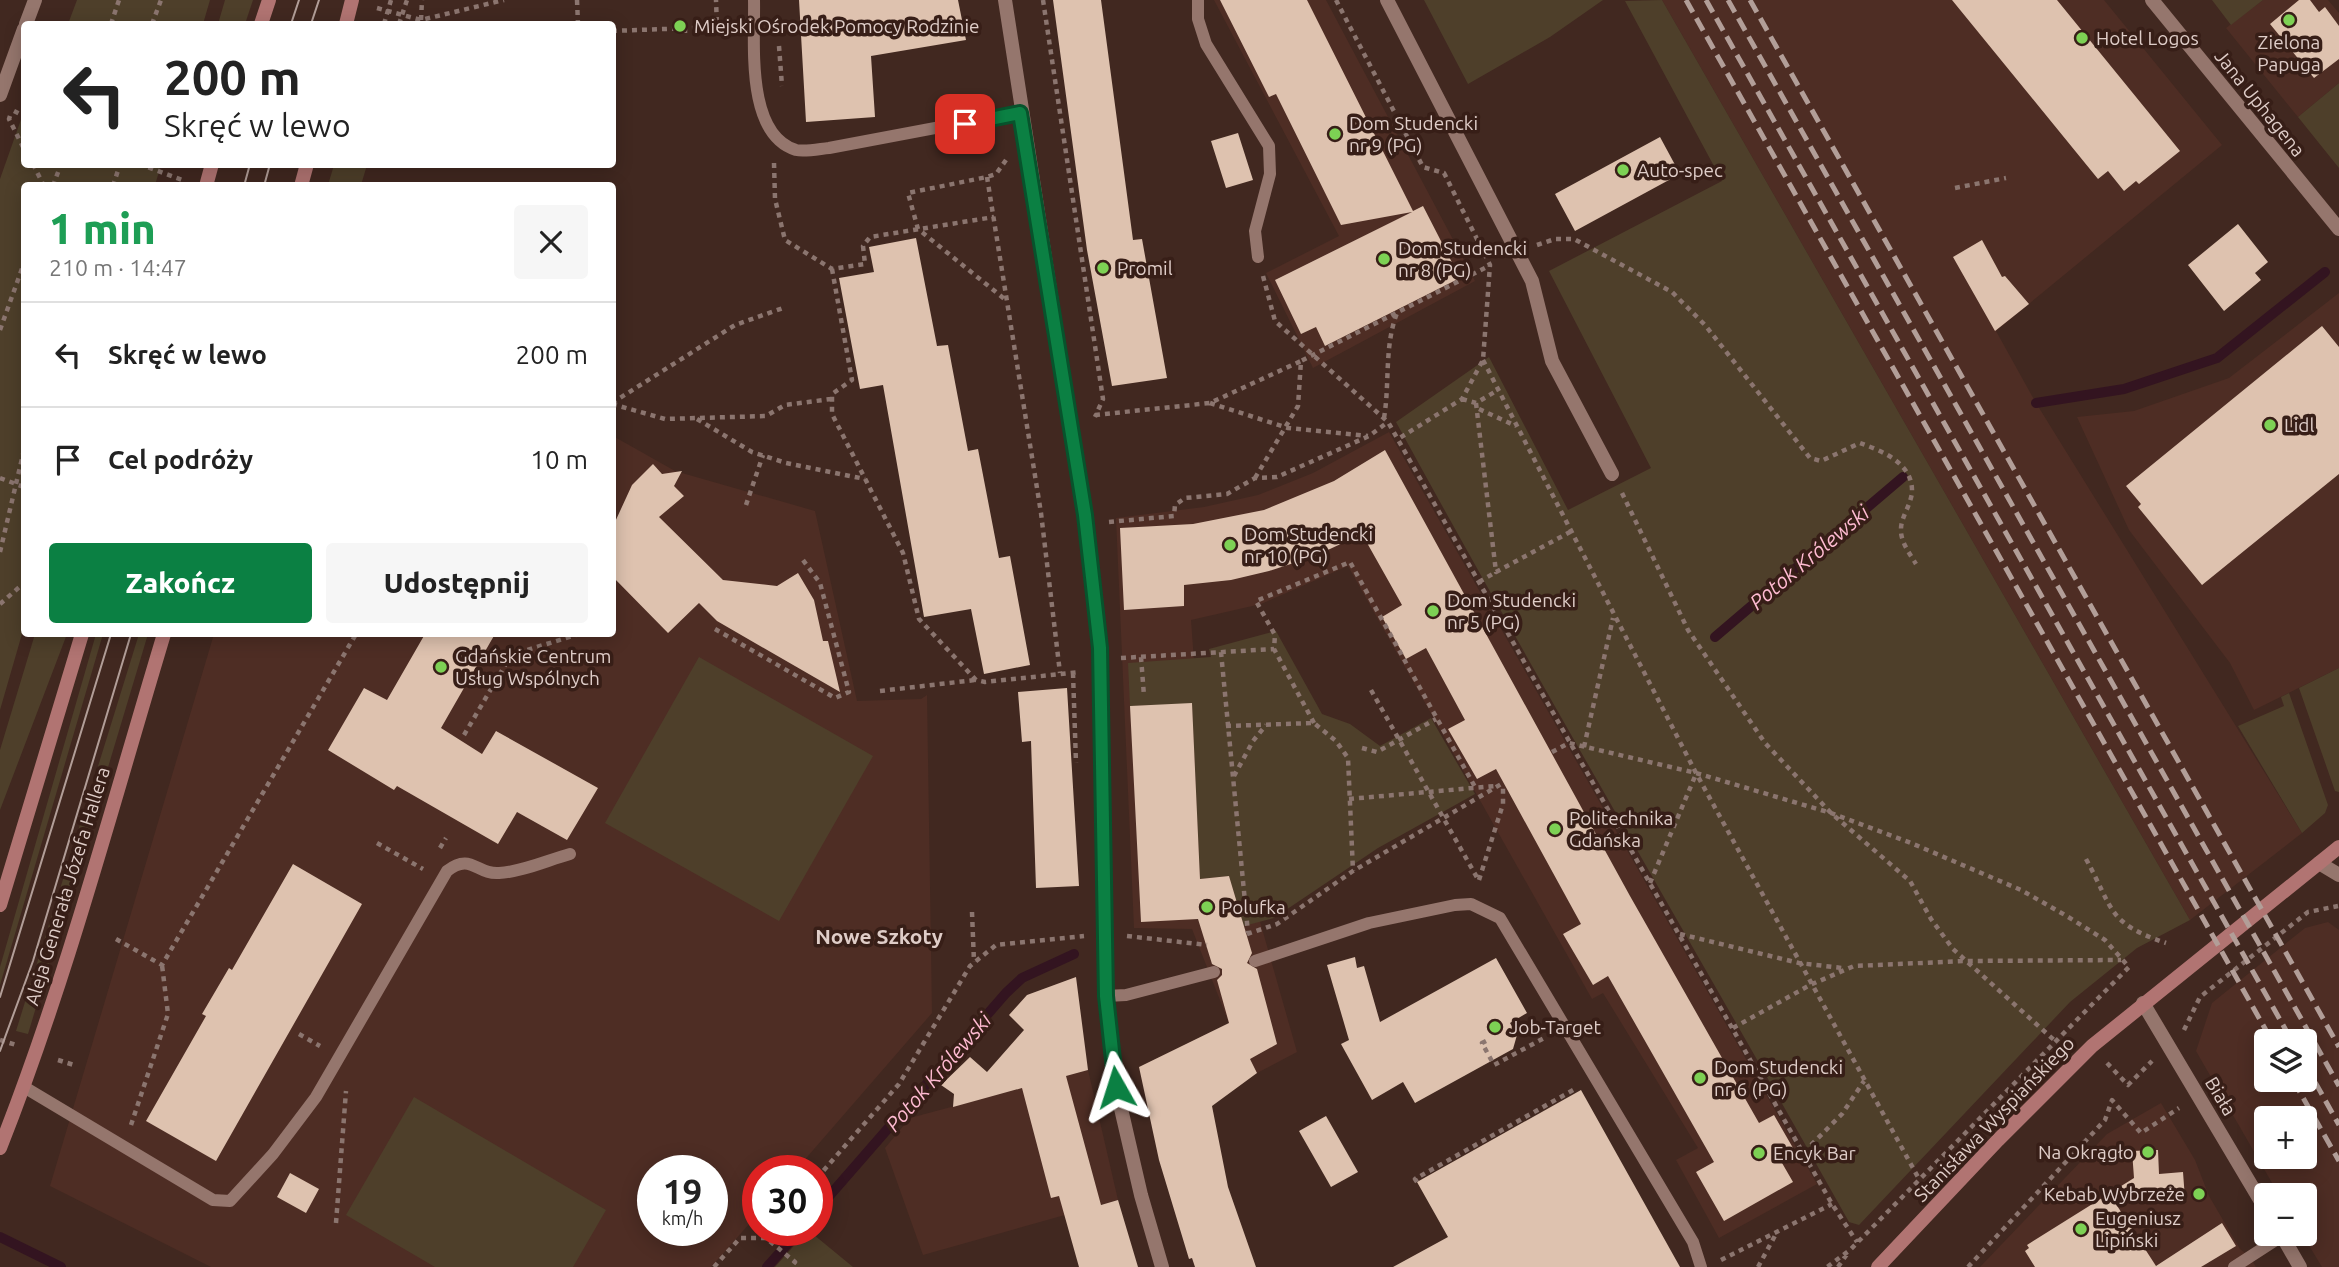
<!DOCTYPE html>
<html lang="pl">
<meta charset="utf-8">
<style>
body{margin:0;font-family:Ubuntu,sans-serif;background:#f6f6f6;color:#222;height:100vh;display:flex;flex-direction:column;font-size:26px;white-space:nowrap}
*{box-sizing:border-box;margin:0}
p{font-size:23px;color:#767676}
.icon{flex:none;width:38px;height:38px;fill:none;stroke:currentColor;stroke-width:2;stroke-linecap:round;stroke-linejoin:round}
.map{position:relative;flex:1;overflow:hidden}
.sheet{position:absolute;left:21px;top:182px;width:595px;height:455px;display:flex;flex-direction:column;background:#fff;border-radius:7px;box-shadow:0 4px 18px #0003}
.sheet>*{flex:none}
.guide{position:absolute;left:21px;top:21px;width:595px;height:147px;border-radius:7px;box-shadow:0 4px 18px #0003;background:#fff;color:#222;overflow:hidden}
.tools{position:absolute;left:2254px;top:1029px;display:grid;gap:14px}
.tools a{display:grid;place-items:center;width:63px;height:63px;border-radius:7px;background:#fff;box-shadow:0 4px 18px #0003;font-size:35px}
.speed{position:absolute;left:637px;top:1155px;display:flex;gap:14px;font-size:35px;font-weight:700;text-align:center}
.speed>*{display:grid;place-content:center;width:91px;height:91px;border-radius:50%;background:#fff;box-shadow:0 4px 18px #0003;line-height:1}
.speed small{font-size:18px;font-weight:400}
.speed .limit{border:10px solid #d22;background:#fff;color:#111}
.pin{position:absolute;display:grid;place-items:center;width:60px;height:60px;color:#fff;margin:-30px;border-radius:14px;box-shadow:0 4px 10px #0006}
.me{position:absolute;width:77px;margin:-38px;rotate:354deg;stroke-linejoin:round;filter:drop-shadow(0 0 5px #0008)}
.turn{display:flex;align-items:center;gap:24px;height:147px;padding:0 28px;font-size:32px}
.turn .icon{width:91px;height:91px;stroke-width:2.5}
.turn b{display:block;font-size:49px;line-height:60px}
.round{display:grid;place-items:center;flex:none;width:74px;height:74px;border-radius:7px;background:#f6f6f6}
.headline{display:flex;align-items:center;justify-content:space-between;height:119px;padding:0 28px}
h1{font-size:42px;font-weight:800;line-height:52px;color:#1e9e55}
.button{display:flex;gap:14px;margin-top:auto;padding:14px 28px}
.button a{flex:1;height:80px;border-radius:7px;background:#0b8043;color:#fff;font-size:28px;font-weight:800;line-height:80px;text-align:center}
.button a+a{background:#f6f6f6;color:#222}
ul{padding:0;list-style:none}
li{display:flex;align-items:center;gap:21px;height:105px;padding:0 28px;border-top:2px solid #e0e0e0}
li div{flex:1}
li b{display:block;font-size:26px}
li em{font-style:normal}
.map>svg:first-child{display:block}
</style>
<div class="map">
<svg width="2339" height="1267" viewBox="0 0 2339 1267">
<rect width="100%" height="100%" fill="#412820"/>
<path fill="#4e2d24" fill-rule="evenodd" d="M 1214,0 L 1326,0 L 1475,281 L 1313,368 L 1266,273 L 1339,236 Z
M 1662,0 L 2104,0 L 2222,145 L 1996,331 L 2036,403 L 2302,833 L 2190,920 Z
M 2263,0 L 2328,0 L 2339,13 L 2339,83 L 2298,117 L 2226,28 Z
M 2339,293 L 2339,668 L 2254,710 L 2230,663 L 2129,530 L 2077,417 L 2134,411 L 2229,378 Z
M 1389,432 L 1817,1184 L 1719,1238 L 1676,1160 L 1698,1148 L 1603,993 L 1592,999 L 1348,566 L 1261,604 L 1191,620 L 1209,866 L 1244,865 L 1297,1052 L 1257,1073 L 1229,1023 L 1192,929 L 1134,928 L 1116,518 L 1204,507 L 1258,495 L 1313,473 Z
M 613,436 L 675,471 L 815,511 L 857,701 L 921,699 L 927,695 L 932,1013 L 795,1171 L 758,1171 L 758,1214 L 711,1267 L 211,1267 L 50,1186 L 214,634 L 612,634 ZM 653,1171 L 712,1171 L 712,1230 L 653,1230 Z
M 2328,922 L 2339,930 L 2339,1267 L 2322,1267 L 2302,1234 L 2305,1234 L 2305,1195 L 2279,1195 L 2196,1051 L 2212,1003 L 2305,928 ZM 2266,1041 L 2305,1041 L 2305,1080 L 2266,1080 ZM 2266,1118 L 2305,1118 L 2305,1157 L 2266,1157 Z
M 1088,1070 L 1118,1200 L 923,1255 L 885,1148 L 910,1118 Z
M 2161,1103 L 2195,1160 L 2209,1196 L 2240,1249 L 2250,1257 L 2256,1267 L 1980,1267 L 2107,1134 Z"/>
<path fill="#4e3f2a" d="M 77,0 L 210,0 L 203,24 L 68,24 Z
M 225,0 L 253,0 L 245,24 L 218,24 Z
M 1424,0 L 1603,0 L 1550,37 L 1468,84 Z
M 1662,0 L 2190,920 L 2137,948 L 2070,1002 L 1859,1225 L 1849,1222 C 1699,955 1543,691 1396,422 L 1489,357 L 1568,510 L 1651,468 L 1549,271 L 1722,181 L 1625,1 Z
M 2212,0 L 2263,0 L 2231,25 Z
M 2339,83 L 2339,168 L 2298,117 Z
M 24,111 L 24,164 L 161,165 L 155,185 L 24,186 L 24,627 L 0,710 L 0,179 Z
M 334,165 L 367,165 L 361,185 L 328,185 Z
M 1276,631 L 1322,714 L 1350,724 L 1380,746 L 1431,718 L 1475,794 L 1378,848 L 1274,918 L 1244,926 L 1229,876 L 1200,879 L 1192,704 L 1130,706 L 1128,663 L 1211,657 L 1209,649 Z
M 35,634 L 67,634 L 0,810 L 0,750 Z
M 96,634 L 103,634 L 0,985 L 0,967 Z
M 139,634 L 148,634 L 28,1034 L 16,1031 Z
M 699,657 L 873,756 L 779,921 L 605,823 Z
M 2339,668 L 2339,792 L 2335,791 L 2299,688 Z
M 2289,693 L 2328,805 L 2325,813 L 2302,833 L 2238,726 L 2284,706 L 2281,697 Z
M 414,1097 L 606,1210 L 573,1267 L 435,1267 L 346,1215 Z
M 808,1230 L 853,1267 L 775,1267 Z"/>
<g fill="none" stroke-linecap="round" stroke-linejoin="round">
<path stroke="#331420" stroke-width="10" d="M 2036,403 L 2124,389 L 2217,358 L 2325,272
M 1715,637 L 1903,477
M 817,1210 L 1006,993 L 1022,978 L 1074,954
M 0,1237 L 61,1267
M 767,1267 L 800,1230"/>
</g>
<path fill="#dec2af" d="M 799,0 L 958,0 L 966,40 L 871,56 L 875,117 L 806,122 Z
M 1053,0 L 1101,0 L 1133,240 L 1142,239 L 1167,378 L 1112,386 L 1087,250 Z
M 1220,0 L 1307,0 L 1413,211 L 1423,206 L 1460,278 L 1325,346 L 1316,327 L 1301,334 L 1275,280 L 1412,212 L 1341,225 L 1276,94 L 1269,97 Z
M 1952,0 L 2057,0 L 2180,151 L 2139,184 L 2136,181 L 2124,191 L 2108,171 L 2098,179 Z
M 2299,0 L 2310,0 L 2319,12 L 2325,7 L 2339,26 L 2339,59 L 2314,78 L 2270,24 Z
M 1238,133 L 1253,180 L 1226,188 L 1211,141 Z
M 1660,137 L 1680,174 L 1575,231 L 1555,194 Z
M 2238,224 L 2268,262 L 2255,273 L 2261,280 L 2224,311 L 2188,265 Z
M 916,238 L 937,346 L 948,345 L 968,451 L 978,449 L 999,558 L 1010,556 L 1030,665 L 984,674 L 971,609 L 924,617 L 883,385 L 860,389 L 839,278 L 874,272 L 869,247 Z
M 1982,240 L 2002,277 L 2005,276 L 2029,304 L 1995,331 L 1953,257 Z
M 2322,326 L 2339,347 L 2339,474 L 2202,585 L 2138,507 L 2141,504 L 2126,486 Z
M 1385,450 L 1630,896 L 1759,1123 L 1774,1115 L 1793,1148 L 1778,1156 L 1793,1182 L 1724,1221 L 1696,1172 L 1714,1162 L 1608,976 L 1593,985 L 1563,934 L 1581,924 L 1496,769 L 1477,779 L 1448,729 L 1465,720 L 1426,648 L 1406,659 L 1382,617 L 1402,605 L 1362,534 L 1315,556 L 1269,571 L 1231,580 L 1184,585 L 1184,606 L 1124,610 L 1120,528 L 1193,524 L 1264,510 L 1334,481 Z
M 653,464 L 662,474 L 682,471 L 674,486 L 684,496 L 659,517 L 723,580 L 777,586 L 798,573 L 814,600 L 823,641 L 828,641 L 840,692 L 717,621 L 699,603 L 668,633 L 612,576 L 615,522 L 632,485 Z
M 425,634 L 495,634 L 441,728 L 482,754 L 496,731 L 598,788 L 567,840 L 517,812 L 498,844 L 397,786 L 394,790 L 328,750 L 364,688 L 387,700 Z
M 1067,688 L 1079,886 L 1036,888 L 1031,741 L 1022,742 L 1018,692 Z
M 1192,703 L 1200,879 L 1229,876 L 1252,953 L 1247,963 L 1257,969 L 1277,1044 L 1250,1059 L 1257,1073 L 1212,1106 L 1228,1187 L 1256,1267 L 1195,1267 L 1192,1258 L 1189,1259 L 1159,1160 L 1139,1067 L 1229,1023 L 1217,980 L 1222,975 L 1222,969 L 1212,964 L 1198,919 L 1141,922 L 1130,706 Z
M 293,864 L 362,904 L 216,1161 L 146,1121 L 206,1016 L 202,1014 L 229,968 L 232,970 Z
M 1355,957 L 1357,968 L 1364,966 L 1380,1022 L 1496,958 L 1527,1013 L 1510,1023 L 1517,1035 L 1513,1049 L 1415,1103 L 1403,1082 L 1372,1100 L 1341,1044 L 1349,1040 L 1327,965 Z
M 1076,977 L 1088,1070 L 1066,1076 L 1101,1205 L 1118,1200 L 1138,1267 L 1079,1267 L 1059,1196 L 1051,1198 L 1022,1088 L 953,1107 L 954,1094 L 941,1085 L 970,1057 L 987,1072 L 1024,1030 L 1009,1015 L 1027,995 Z
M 1581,1090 L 1680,1267 L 1393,1267 L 1448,1237 L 1417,1182 Z
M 1326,1116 L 1358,1172 L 1331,1187 L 1299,1131 Z
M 2158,1150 L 2159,1174 L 2183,1172 L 2185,1199 L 2114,1201 L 2156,1266 L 2222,1223 L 2236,1246 L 2201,1267 L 2035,1267 L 2025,1251 L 2029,1248 L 2027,1245 L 2134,1178 L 2132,1151 Z
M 290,1173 L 319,1189 L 306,1213 L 277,1197 Z"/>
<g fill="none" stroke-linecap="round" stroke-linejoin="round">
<path stroke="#8b756f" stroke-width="4.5" stroke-dasharray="5 5" stroke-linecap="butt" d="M 577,0 L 578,24
M 1043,0 L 1103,399 L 1095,417
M 1336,0 L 1423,167 L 1444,173 L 1490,265 L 1483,360 L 1462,399 L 1398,439
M 377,8 L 421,20 L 504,0
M 421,20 L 422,0
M 111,24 L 119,0
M 152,24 L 161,0
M 384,24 L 391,0
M 399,24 L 407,0
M 685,28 L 685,36
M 612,31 L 717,27 L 716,0
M 779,46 L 782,86
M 14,111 L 24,116
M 10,116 L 9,119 L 24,149
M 1006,160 L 996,174 L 987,177 L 908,193 L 918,229 L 1007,301
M 774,163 L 775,199 L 785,240 L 832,269 L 865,264 L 863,246 L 870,237 L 994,217
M 33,164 L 44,186
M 139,164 L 185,181
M 987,177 L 1041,513 L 1060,673
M 53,186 L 61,164
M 113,186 L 120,164
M 1955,188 L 2006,178
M 1537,245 L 1555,239 L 1574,239 L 1672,292 L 1705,325 L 1810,458 L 1821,461 L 1860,443 C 1882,451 1913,463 1912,492 C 1911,505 1901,517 1901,529 C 1900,541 1910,554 1916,564
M 832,269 L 852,380 L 832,394 L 832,414 L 903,553 L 919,619 L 976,680 L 985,682 L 1080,672
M 1263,276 L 1275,321 L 1388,422 L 1832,1204 L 1857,1242
M 0,330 L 24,263
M 1483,360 L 1696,773 L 1919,1179
M 1462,399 L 1476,403 L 1498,390
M 612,403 L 735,325 L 783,308
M 1210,403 L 1288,428 L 1368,436
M 1476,403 L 1496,572 L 1570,532
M 612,404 L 665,419 L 766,416 L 785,405 L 831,399
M 1479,409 L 1516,426
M 1095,415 L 1210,403 L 1301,361
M 1384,418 C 1390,382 1384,347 1397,313
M 697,419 L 752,452 L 786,463 L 865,479
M 0,478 L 24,487
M 1255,478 L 1298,406 L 1301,361 L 1489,266
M 1622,493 L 1688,630 L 1765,743 L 1831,813 L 1910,881 L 1931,919 L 1953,949 L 2054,1040
M 746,505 L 763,455
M 1109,522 L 1174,516 L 1175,505 L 1185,498 L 1227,494 L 1255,478 L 1277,477 L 1369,436 L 1388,422
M 0,552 L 24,450
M 1479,582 L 1496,572
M 0,604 L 24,583
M 715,629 L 835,698 L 849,692 L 820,583 L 803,560
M 1221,652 L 1248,933
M 1141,657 L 1144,696
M 1121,658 L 1274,649
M 1073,673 L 1076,763
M 1371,690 L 1479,881
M 880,691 L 975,680
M 1314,723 L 1274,649 L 1275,635 L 1256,601 L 1350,562 L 1475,787
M 1226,726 L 1314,723 L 1336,741 L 1348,758 L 1353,871
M 464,735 L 511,655 L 579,634
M 1584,747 L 1613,618
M 1362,748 L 1377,752 L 1436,719
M 1552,752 L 1569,743 L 1696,773 L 1831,813 L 1911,843 L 2021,890 L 2065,915 L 2105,940 L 2129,967 L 1850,1250 L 1827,1267
M 1234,776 L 1253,741 L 1266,725
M 1349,799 L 1495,786
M 377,843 L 423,869
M 440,848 L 446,838
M 2086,859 C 2114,910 2107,923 2166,943
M 1479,880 L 1503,804 L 1503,784
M 1650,883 L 1696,774
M 972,912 L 974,962
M 1247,934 L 1277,924 L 1353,871 L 1503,783
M 1680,934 L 1799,963 L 1842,968
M 1127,936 L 1207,945
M 116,939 L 162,965 L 356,634
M 1733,1028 L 1810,985 L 1854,966 L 1965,961 L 2121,960
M 2184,1030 L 2200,997 L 2308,912 L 2338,906
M 299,1034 L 320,1046
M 0,1040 L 16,1045
M 1486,1041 L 1482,1043 L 1494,1065 L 1546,1037
M 58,1060 L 77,1066
M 2107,1063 L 2128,1085 L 2152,1061
M 131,1125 L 168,1014 L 162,965
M 1804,1152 L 1842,1114 L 1864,1081
M 817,1178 L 899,1084 L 970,966 L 996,945 L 1084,936
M 1417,1182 L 1415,1179 L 1575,1089
M 336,1223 L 346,1091
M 766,1238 L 772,1230
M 1721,1260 L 1832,1204
M 714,1267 L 740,1238 L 766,1238 L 795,1262 L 791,1267
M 1758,1267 L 1777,1232
M 1838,1267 L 1847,1254
M 1968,1267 L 2105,1120 L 2112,1100 L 2141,1133 L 2179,1108"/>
<path stroke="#95766d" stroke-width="12" d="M 754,0 C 755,42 745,134 796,150 C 805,152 819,149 829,148 L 1020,112
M 1198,0 L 1198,19 L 1206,44 L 1269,146 L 1270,174 L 1255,231 L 1258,257
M 1255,961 L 1369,923 L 1455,905 L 1471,904 L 1500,918 L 1693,1242 L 1701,1267
M 1106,996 L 1126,995 L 1214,972
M 24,1087 L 213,1200 L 230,1201 L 273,1154 L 316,1097 L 447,871 C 471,852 477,875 499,873 C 522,872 548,860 570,854
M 2234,1267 L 2282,1236"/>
<path stroke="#95766d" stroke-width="14" d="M 1005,0 L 1085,515 L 1100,648 L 1106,996 L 1116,1087 L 1141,1195 L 1162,1267
M 1387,0 L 1532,281 L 1552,361 L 1612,474
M 2152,0 L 2339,229
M 26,24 L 35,0
M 0,95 L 24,29
M 2319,863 L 2339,875
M 2143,1003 L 2266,1210
M 2281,1234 L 2300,1267"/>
<path stroke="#b17472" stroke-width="14" d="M 261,24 L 269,0
M 346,24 L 352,0
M 206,186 L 212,164
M 301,186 L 307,164
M 0,905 L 82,634
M 0,1148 C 66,981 112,806 164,634
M 1878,1267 L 1998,1140 L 2092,1046 L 2339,847"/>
<path stroke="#b29e98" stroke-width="2" d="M 291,24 L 299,0
M 311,24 L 319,0
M 244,186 L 250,164
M 264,186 L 270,164
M 0,997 L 111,634
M 0,1051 L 33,961 L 131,634"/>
<path stroke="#b29e98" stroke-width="5" stroke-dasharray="14 7" stroke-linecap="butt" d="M 1686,0 L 2272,1041
M 1706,0 L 2292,1041
M 1728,0 L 2339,1086
M 1750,0 L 2339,1047
M 2305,1064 L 2339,1125
M 2293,1080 L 2339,1161"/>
</g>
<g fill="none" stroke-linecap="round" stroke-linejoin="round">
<g stroke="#07532c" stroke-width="18">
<path id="route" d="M 965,124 L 1020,113 L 1085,515 L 1100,648 L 1106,996 L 1116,1087"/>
</g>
<use href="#route" stroke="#0b8043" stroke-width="12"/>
</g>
<g fill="#7dd154" stroke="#371e17" stroke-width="2.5">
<circle cx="2289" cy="20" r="7"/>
<circle cx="680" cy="26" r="7"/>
<circle cx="2082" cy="38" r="7"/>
<circle cx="1335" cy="134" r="7"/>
<circle cx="1623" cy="170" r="7"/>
<circle cx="1384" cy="259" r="7"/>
<circle cx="1103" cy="268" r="7"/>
<circle cx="2270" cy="425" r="7"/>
<circle cx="1230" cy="545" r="7"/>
<circle cx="1433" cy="611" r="7"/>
<circle cx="441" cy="667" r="7"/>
<circle cx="1555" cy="829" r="7"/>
<circle cx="1207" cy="907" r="7"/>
<circle cx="1495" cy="1027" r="7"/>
<circle cx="1700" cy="1078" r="7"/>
<circle cx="2148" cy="1152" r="7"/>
<circle cx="1759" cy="1153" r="7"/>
<circle cx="2199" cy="1194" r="7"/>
<circle cx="2081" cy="1229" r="7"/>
</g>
<g text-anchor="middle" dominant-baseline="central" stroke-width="7" stroke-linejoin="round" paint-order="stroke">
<g font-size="19" fill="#dfcdc8" stroke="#371e17" text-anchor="start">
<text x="694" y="26">Miejski Ośrodek Pomocy Rodzinie</text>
<text x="2096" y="38">Hotel Logos</text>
<text x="2289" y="42" text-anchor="middle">Zielona<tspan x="2289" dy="22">Papuga</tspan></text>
<text x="1349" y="123">Dom Studencki<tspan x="1349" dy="22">nr 9 (PG)</tspan></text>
<text x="1637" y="170">Auto-spec</text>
<text x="1398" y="248">Dom Studencki<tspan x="1398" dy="22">nr 8 (PG)</tspan></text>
<text x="1117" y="268">Promil</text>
<text x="2284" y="425">Lidl</text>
<text x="1244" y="534">Dom Studencki<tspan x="1244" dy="22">nr 10 (PG)</tspan></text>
<text x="1447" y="600">Dom Studencki<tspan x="1447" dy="22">nr 5 (PG)</tspan></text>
<text x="455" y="656">Gdańskie Centrum<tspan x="455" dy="22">Usług Wspólnych</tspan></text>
<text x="1569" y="818">Politechnika<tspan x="1569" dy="22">Gdańska</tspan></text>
<text x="1221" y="907">Polufka</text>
<text x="1509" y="1027">Job-Target</text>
<text x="1714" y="1067">Dom Studencki<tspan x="1714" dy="22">nr 6 (PG)</tspan></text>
<text x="2134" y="1152" text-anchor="end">Na Okrągło</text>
<text x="1773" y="1153">Encyk Bar</text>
<text x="2185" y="1194" text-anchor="end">Kebab Wybrzeże</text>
<text x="2095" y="1218">Eugeniusz<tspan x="2095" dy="22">Lipiński</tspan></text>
</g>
<g font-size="19" fill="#dfcdc8" stroke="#371e17">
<text transform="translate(2260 103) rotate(51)">Jana Uphagena</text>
<text transform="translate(67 886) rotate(-73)">Aleja Generała Józefa Hallera</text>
<text transform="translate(2221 1096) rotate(59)">Biała</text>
<text transform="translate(1994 1119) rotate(-46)">Stanisława Wyspiańskiego</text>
</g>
<g font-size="21" font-style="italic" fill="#ffbbd2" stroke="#371e17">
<text transform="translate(1809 557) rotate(-40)">Potok Królewski</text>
<text transform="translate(938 1072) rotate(-49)">Potok Królewski</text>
</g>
<g font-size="21" font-weight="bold" fill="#dfcdc8" stroke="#371e17">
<text x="879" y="936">Nowe Szkoty</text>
</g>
</g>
</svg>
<div class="tools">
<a><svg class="icon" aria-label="layers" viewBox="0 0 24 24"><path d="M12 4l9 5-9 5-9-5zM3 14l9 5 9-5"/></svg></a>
<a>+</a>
<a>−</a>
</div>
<div class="speed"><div>19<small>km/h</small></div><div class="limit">30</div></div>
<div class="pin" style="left:965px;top:124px;background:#d93025"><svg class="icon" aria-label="arrive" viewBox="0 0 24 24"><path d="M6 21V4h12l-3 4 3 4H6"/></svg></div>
<svg class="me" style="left:1116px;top:1087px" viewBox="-20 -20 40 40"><path d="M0-17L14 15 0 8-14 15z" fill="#0b8043" stroke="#fff" stroke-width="4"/></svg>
<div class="guide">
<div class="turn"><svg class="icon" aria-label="left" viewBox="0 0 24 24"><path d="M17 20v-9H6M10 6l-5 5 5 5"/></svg><div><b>200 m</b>Skręć w lewo</div></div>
</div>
<section class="sheet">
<div class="headline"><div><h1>1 min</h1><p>210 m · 14:47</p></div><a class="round"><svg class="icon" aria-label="close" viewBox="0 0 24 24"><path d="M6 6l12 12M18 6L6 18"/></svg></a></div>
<ul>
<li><svg class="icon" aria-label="left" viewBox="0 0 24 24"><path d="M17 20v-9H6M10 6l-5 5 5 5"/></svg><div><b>Skręć w lewo</b></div><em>200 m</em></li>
<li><svg class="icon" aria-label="arrive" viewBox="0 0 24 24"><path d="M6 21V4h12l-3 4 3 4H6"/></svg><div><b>Cel podróży</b></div><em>10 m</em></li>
</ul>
<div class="button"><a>Zakończ</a><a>Udostępnij</a></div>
</section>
</div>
